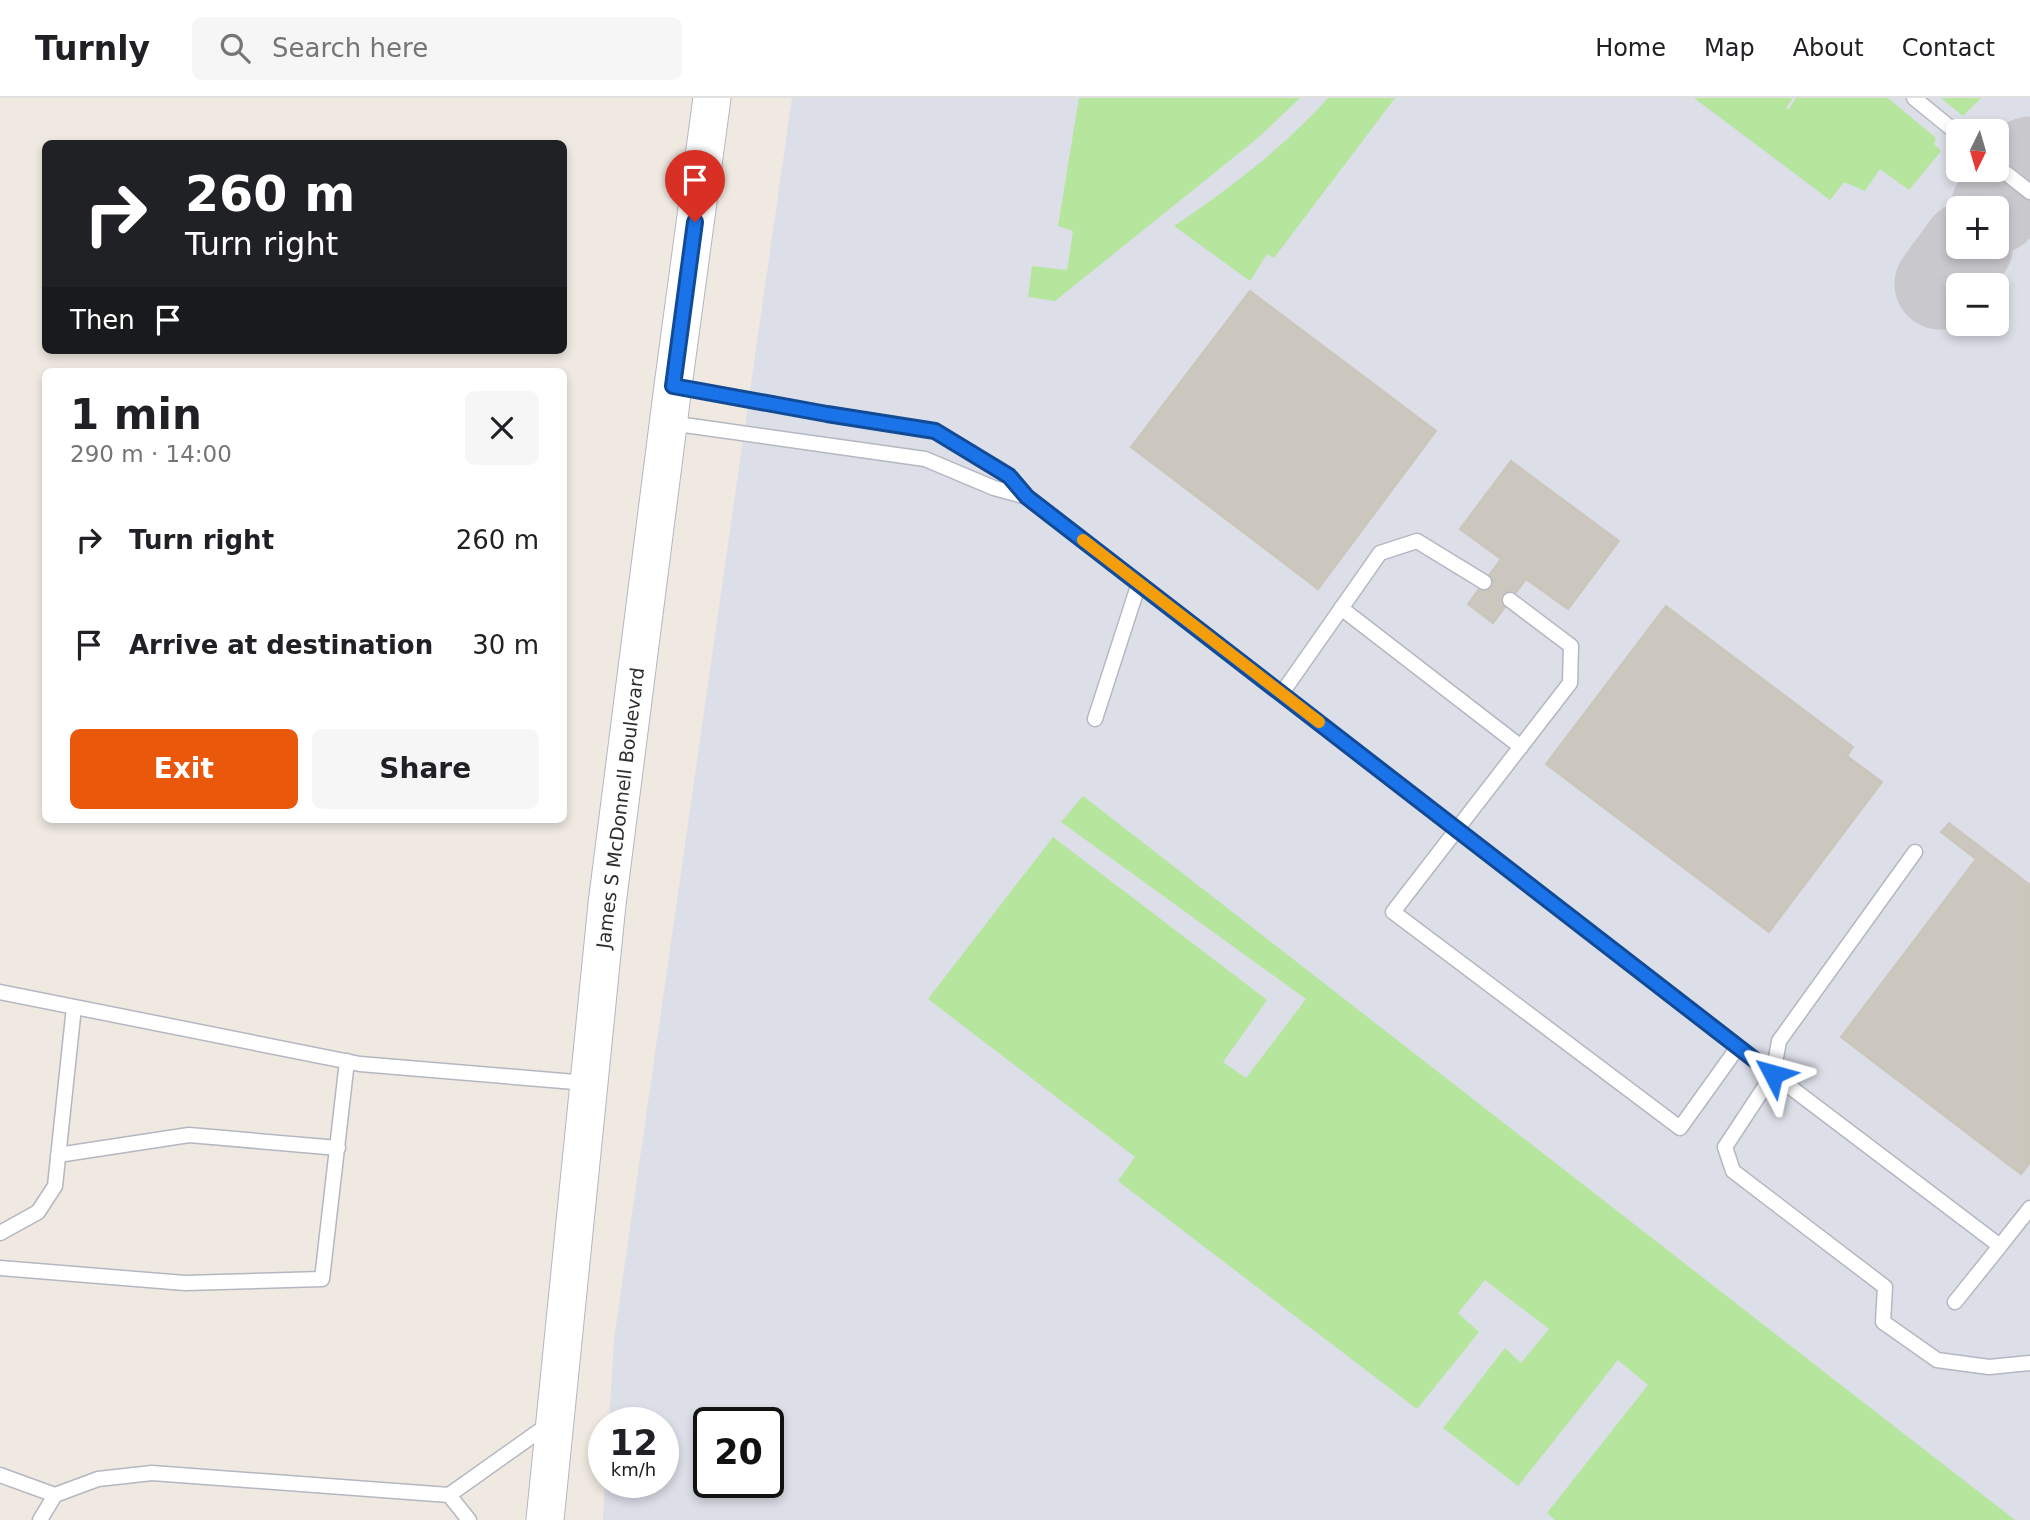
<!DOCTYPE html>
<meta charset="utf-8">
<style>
body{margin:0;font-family:"DejaVu Sans",sans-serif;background:#f6f6f6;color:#202124;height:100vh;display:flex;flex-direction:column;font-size:26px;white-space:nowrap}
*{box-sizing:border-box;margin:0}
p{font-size:23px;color:#757577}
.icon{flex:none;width:38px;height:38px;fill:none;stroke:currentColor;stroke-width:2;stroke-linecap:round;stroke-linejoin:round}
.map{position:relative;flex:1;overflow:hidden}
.sheet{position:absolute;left:42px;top:270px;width:525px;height:455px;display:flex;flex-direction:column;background:#fff;border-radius:10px;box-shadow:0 4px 10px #0003}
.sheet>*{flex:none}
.banner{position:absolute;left:42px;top:42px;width:525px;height:214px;border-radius:10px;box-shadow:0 4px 10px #0003;background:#202124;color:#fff;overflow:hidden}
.needle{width:46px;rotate:185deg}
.tools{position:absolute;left:1946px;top:21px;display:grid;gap:14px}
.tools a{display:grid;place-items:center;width:63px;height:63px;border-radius:10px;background:#fff;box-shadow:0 4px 10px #0003;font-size:35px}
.speed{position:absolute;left:588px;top:1309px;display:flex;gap:14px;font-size:35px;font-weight:700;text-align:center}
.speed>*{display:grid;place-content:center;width:91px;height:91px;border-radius:50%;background:#fff;box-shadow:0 4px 10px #0003;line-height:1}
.speed small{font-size:18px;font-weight:400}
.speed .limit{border:4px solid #111;border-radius:10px;background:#fff;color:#111}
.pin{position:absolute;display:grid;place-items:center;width:60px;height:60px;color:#fff;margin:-72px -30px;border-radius:50% 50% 50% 0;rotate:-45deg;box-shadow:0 0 7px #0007}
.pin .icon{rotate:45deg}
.me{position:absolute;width:77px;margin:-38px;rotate:309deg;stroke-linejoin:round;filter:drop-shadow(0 0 5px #0008)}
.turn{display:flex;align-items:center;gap:24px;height:147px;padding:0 28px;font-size:32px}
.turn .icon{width:91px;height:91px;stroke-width:2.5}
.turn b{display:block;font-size:49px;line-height:60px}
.then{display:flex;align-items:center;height:66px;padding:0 28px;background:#0003;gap:14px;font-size:26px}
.round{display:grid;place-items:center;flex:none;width:74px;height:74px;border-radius:10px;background:#f6f6f6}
.head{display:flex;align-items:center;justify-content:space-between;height:119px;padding:0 28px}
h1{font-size:42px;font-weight:700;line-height:52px}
.cta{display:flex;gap:14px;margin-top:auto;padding:14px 28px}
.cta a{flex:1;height:80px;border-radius:10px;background:#ea580c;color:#fff;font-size:28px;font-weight:700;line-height:80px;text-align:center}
.cta a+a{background:#f6f6f6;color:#202124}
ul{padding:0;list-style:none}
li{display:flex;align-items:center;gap:21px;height:105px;padding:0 28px}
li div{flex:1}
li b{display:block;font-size:26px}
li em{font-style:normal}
header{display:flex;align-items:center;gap:42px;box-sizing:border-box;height:98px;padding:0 35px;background:#fff;border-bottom:2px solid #e0e0e0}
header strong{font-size:33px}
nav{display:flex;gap:38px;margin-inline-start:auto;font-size:24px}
.search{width:490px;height:63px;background:#f6f6f6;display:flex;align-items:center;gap:18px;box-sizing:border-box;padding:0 24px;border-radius:10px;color:#757577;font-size:26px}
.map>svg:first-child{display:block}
</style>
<header>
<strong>Turnly</strong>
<div class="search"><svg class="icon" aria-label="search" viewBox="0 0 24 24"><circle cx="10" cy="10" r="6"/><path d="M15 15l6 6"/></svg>Search here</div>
<nav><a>Home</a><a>Map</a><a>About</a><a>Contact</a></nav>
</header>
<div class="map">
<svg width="2030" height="1422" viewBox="0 0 2030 1422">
<rect width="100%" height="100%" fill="#efe9e1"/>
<path fill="#dcdee8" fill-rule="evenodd" d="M 792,0 L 2030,0 L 2030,1422 L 603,1422 L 605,1384 L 663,1384 L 663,1325 L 609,1325 L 614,1242 ZM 1958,33 L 1997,33 L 1997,72 L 1958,72 ZM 1958,110 L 1997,110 L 1997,149 L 1958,149 ZM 1958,187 L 1997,187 L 1997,226 L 1958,226 ZM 709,1325 L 768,1325 L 768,1384 L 709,1384 Z"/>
<path fill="#b6e59e" d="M 1079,0 L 1300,0 L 1259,39 L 1055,203 L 1028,199 L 1032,168 L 1067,172 L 1073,133 L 1058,128 Z
M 1328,0 L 1395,0 L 1274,160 L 1267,156 L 1250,183 L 1174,128 C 1229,91 1284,49 1328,0 Z
M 1694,0 L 1793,0 L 1786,10 L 1788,12 L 1796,0 L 1888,0 L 1936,40 L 1934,46 L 1941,53 L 1909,92 L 1880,71 L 1865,93 L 1844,84 L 1830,102 Z
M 1941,0 L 1981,0 L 1963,18 Z
M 1083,698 L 2015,1422 L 1555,1422 L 1547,1415 L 1648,1287 L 1618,1262 L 1518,1388 L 1443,1330 L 1505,1250 L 1521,1265 L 1549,1231 L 1485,1182 L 1458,1215 L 1479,1234 L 1417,1311 L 1118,1083 L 1135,1059 L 928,901 L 1053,739 L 1267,902 L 1223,964 L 1246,980 L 1306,901 L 1061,724 Z"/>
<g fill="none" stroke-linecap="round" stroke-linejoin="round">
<path stroke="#c9c8cc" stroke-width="91" d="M 1996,110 L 2030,64
M 1940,186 L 1967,149"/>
</g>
<path fill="#cbc7bf" stroke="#cbc5ba" stroke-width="2" d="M 1250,193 L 1436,333 L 1318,491 L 1131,349 Z
M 1511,363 L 1619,443 L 1568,511 L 1526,481 L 1493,525 L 1468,506 L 1501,461 L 1460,431 Z
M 1666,508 L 1853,649 L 1847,658 L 1882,684 L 1769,834 L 1546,666 Z
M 1949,725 L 2030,787 L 2030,1065 L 2021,1076 L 1841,939 L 1976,761 L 1941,734 Z"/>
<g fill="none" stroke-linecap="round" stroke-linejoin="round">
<g stroke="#b4b7c1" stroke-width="17">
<path id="service" d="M 1914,0 L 1958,36
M 1997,68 L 2030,94
M 674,288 L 827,316 L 935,333 L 1009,378 L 1027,399 L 1773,976 L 2000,1148 L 2030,1110
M 670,325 L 925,361 L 994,390 L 1027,399
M 1510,502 L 1571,548 L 1570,585 L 1393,814 L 1680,1030 L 1738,949
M 1341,510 L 1521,649
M 1282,595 L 1380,455 L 1417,443 L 1484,484
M 1095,621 L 1139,485
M 1915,754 L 1779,943 L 1773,976 L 1725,1049 L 1733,1073 L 1885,1189 L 1883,1224 L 1937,1262 L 1989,1269 L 2030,1265
M 0,894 L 360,966 L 587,985
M 58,1057 L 189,1037 L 338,1050
M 0,1135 L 38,1114 L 55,1088 L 74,909
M 0,1170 L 185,1185 L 322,1181 L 347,963
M 1955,1204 L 2000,1148
M 0,1377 L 55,1397 L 98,1381 L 152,1375 L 449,1397
M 40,1422 L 55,1397
M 469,1422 L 449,1397 L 549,1326"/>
</g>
<g stroke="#b4b7c1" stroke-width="39">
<path id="tertiary" d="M 545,1422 L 607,806 L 673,288 L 712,0"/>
</g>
<use href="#service" stroke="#fff" stroke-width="14"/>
<use href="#tertiary" stroke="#fff" stroke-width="37"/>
</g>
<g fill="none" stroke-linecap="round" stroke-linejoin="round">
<g stroke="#114b97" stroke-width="18">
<path id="route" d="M 695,124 L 673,288 L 827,316 L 935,333 L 1009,378 L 1027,399 L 1773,976"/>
</g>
<use href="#route" stroke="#1a73e8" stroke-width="12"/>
<path stroke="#f59e0b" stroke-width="12" d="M 1083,442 L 1319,624"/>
</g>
<g text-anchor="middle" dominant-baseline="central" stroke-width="7" stroke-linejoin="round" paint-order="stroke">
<g font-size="19" fill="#2e2e2e" stroke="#fff">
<text transform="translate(620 710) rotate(-83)">James S McDonnell Boulevard</text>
</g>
</g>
</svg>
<div class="tools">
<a><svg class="needle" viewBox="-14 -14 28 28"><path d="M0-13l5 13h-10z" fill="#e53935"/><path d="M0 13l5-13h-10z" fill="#757577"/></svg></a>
<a>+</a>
<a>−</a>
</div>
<div class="speed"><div>12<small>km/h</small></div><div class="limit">20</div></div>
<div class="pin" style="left:695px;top:124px;background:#d93025"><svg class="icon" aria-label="arrive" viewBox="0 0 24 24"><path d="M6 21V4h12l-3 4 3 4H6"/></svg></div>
<svg class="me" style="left:1773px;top:976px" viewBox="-20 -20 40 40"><path d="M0-17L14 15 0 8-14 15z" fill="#1a73e8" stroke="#fff" stroke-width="4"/></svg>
<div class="banner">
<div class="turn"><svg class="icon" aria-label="right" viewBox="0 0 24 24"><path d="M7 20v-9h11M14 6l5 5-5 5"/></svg><div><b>260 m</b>Turn right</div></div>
<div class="then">Then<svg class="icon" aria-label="arrive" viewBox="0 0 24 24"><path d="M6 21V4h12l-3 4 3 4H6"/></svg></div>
</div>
<section class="sheet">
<div class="head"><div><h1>1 min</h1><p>290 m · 14:00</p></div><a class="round"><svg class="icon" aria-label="close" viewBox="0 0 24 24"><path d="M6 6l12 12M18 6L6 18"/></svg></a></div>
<ul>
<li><svg class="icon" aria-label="right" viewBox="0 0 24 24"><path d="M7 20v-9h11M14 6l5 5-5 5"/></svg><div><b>Turn right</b></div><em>260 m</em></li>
<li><svg class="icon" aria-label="arrive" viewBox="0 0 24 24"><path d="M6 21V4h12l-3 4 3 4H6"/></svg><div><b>Arrive at destination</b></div><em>30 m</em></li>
</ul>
<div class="cta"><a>Exit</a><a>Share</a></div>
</section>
</div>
